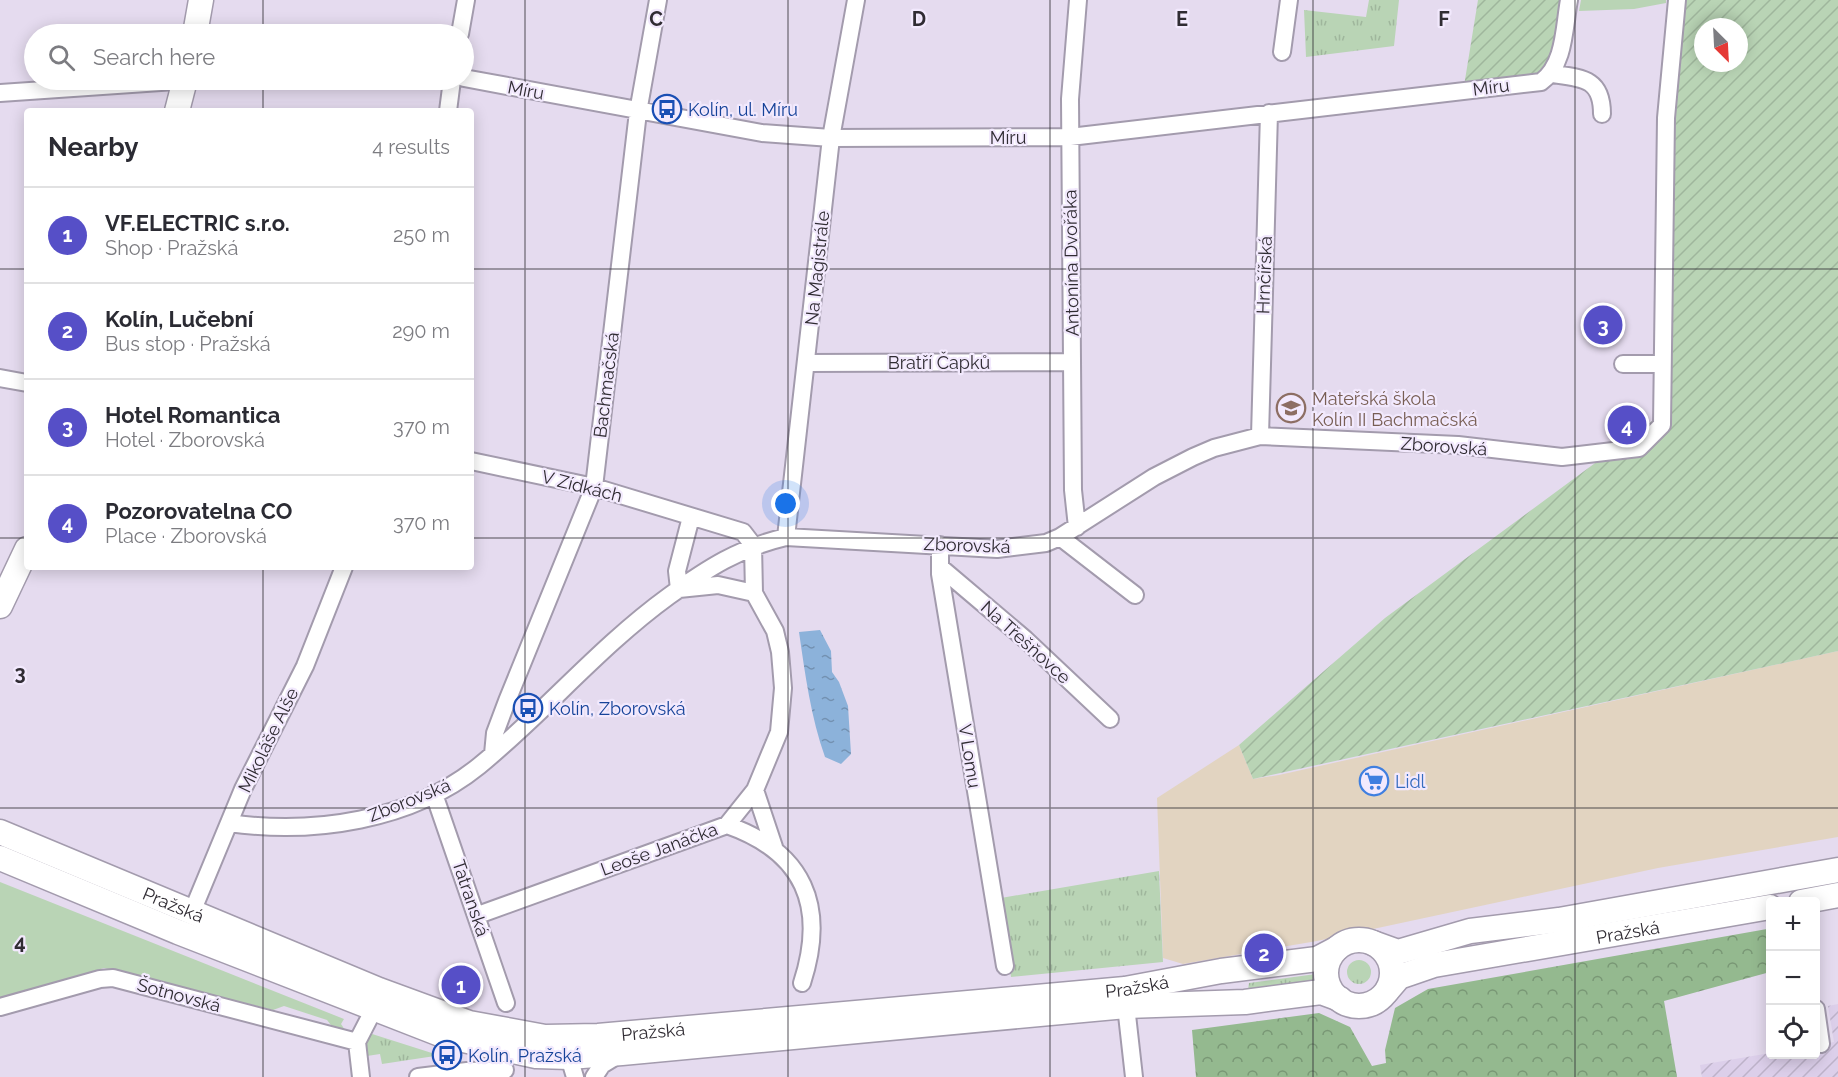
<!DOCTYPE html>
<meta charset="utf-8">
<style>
body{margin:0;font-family:Raleway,sans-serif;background:#f7f7f7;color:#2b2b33}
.controls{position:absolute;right:18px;bottom:18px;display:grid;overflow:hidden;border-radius:6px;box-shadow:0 3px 15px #0003}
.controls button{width:54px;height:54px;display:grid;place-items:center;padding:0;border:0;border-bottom:2px solid #e1e1e2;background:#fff;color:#2b2b33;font:30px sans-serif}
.compass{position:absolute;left:1694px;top:18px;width:54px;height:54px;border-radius:50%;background:#fff;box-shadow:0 3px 15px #0003;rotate:156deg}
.you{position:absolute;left:786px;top:504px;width:21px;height:21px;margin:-15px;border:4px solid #fff;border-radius:50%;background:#1a73e8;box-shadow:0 0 0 9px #1a73e833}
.badge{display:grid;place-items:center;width:39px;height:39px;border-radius:50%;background:#564fc7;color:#fff;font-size:20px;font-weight:700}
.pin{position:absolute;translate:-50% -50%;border:3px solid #fff;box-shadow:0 2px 6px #0006}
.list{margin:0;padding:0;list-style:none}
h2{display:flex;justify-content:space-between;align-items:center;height:78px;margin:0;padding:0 24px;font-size:26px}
h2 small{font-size:20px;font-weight:400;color:#7c7c81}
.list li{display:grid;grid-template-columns:39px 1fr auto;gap:18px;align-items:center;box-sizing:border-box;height:96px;padding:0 24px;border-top:2px solid #e1e1e2}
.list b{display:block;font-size:22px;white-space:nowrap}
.list p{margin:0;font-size:20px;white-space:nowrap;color:#7c7c81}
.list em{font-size:20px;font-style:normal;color:#7c7c81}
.icon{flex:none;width:33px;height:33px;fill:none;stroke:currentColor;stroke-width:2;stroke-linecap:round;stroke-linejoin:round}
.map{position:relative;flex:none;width:1838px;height:1077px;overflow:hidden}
.search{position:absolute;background:#fff;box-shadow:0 3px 15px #0003;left:24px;top:24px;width:450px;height:66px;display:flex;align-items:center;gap:15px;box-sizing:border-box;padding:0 21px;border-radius:33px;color:#7c7c81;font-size:22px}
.panel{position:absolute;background:#fff;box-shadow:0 3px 15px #0003;left:24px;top:108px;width:450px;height:462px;border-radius:6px}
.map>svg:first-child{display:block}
.commercial{fill:#e2d4c1}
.industrial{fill:url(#industrial-furrows)}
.grass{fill:url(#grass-tufts)}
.forest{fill:url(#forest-crowns)}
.park{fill:#b9d4b5}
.garden{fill:url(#garden-furrows);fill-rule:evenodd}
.water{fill:url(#water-ripples)}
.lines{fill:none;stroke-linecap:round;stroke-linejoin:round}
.street-casing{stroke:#a39bad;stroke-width:20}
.secondary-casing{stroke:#a39bad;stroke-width:27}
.street{stroke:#fff;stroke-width:16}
.secondary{stroke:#fff;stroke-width:24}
.grid{fill:none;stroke:#302c33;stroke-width:1.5;stroke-opacity:0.55}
.labels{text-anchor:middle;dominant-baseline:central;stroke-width:4.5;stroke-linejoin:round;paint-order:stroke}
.street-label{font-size:18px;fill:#302c33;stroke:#f2e9fd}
.transit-label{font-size:18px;fill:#164399;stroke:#f2e9fd;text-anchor:start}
.education-label{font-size:18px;fill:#785e54;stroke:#f2e9fd;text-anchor:start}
.shop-label{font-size:18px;fill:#366cbe;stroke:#f2e9fd;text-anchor:start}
.grid-label{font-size:20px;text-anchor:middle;font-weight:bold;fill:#302c33;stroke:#f2e9fd;stroke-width:4.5;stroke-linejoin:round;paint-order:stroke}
</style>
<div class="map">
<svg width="1838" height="1077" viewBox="0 0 1838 1077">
<defs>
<pattern id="industrial-furrows" width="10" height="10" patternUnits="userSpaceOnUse" patternTransform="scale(1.5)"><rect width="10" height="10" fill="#dccfea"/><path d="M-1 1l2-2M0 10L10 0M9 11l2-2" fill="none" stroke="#bdb2c9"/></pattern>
<pattern id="grass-tufts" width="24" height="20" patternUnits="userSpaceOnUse" patternTransform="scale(1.5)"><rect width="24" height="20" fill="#b9d4b5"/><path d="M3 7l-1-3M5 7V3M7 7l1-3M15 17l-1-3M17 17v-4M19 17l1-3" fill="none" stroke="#9fb69c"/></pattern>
<pattern id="forest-crowns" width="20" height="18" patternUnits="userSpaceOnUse" patternTransform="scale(1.5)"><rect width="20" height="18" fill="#94b98f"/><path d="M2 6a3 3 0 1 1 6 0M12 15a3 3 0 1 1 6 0" fill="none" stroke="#799775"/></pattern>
<pattern id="garden-furrows" width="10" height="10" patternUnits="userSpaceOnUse" patternTransform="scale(1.5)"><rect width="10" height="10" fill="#b9d4b5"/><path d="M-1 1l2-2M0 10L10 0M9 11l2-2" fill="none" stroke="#9fb69c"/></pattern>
<pattern id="water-ripples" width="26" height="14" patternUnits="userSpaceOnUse" patternTransform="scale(1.5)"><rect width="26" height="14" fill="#8cb2da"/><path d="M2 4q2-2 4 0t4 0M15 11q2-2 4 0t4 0" fill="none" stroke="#7391b1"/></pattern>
</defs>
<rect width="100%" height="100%" fill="#e5dbef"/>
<path class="commercial" d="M1838,651V837L1658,868L1317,941L1183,964L1163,958L1157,798L1239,745L1253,779L1279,775Z"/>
<path class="industrial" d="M1838,1004V1077H1702L1700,1065L1770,1053L1816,1054V1045L1834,1042L1828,1006Z"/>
<path class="grass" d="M1369,0H1399L1394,46L1306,57L1304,10L1366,17Z
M1159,871L1163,962L1011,977L1001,898Z
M1347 972a12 12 0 1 1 24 0a12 12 0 1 1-24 0Z
M1316,974L1319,984L1248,990L1249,983Z
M369,1033L457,1061L439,1066L435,1056L382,1064L380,1054L367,1056L365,1042Z"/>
<path class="forest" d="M1767,929L1770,930V972L1664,1001L1677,1077H1196L1192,1030L1319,1013L1350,1027L1372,1066L1386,1063L1385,1050L1395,1008L1428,989Z"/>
<path class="park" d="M1581,0H1666V3L1634,9L1579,11Z
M0,882L344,1019L341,1024L347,1033L334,1029L327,1020L284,1006L273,1010L104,968L0,999Z"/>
<path class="garden" d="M1478,0H1563L1550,69L1537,77L1464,86Z
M1684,0H1838V651L1253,779L1239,745L1385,618L1667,410L1671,117ZM1703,27H1739V63H1703Z"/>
<path class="water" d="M820,630L831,651L832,672L839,682L848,706L851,754L841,764L825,757C811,718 805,674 799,632Z"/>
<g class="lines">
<g class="street-casing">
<path id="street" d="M460,34L466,0
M1282,52L1289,0
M1552,74C1582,78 1602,78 1602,114
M464,78L762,133L831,138L1070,137L1541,82C1565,65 1564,27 1569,0
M0,93L190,80
M448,111L452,80
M806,363L1072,362
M1623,364H1662
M0,378L27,383
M1260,436L1269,113
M471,461L594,487L743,532L753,545L754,593L775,631L780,652L783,688L779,732L755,790L727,825L478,915
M691,517L677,571L679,589L718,585L754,593
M1077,527L1073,490L1070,99L1078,0
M786,537L831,138L856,0
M1060,537L1135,595
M940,545V574L1005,966
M940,567L1025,639L1110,719
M493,754L495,733L507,701L594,487L638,112L658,0
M755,790L774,847
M434,794L506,1003
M229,823C313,835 411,821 479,766C545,712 600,646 669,596C708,568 739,548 786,537L997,549L1046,543L1060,537L1154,477L1193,457L1214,448L1260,436L1458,445L1562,457L1639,448L1662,425L1666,118L1677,0
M727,825C804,852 827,906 802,983
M192,912L243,789L305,666L344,567
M1126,1006L1134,1077
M0,1007L100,979L113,978L357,1042
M1816,1009L1821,1044
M562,1051L569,1057L575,1077
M361,1077L357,1042L374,1009
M418,1077L467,1071L505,1070
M594,1077L602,1065L620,1054"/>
</g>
<g class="secondary-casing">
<g id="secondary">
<path d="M195,34L201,0"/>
<path d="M177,111L185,80"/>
<path d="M0,606L27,549"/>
<path id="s1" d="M0,832L379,990L469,1023L545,1037L598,1036L1125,989L1221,971L1317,959L1336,949"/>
<path d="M0,858L178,932L445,1036L536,1056L569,1057L622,1053L1126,1006L1245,1002L1321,992L1340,999"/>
<path d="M1801,902L1838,895"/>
<circle cx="1359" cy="973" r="33"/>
<path d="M1373,943L1398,952L1470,931L1559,920L1838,870"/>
<path id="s2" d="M1387,991L1399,977L1434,965L1770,907"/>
</g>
</g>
<use href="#street" class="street"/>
<use href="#secondary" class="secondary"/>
</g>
<path class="grid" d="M263,0V34M525,0V1077M788,0V1077M1050,0V1077M1313,0V1077M1575,0V1077M263,80V111M0,269H27M471,269H1838M0,538H27M471,538H1838M263,567V1077M0,808H1838"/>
<defs>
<g id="bus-ring" transform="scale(1.5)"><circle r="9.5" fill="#f2e9fd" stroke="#1a4fb4" stroke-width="1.5"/><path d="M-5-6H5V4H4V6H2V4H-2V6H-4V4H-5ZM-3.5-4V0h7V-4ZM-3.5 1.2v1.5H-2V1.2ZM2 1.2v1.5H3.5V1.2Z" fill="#1a4fb4"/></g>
<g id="school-ring" transform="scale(1.5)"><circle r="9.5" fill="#f2e9fd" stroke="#8d6e63" stroke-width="1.5"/><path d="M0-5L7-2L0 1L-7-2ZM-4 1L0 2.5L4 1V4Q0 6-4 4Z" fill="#8d6e63"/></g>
<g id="supermarket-ring" transform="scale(1.5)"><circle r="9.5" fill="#f2e9fd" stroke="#3f7fe0" stroke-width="1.5"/><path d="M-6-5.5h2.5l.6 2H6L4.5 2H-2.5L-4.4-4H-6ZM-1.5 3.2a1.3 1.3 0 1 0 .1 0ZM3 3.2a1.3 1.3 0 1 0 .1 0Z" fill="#3f7fe0"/></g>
</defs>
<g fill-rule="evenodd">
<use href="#bus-ring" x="667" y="109"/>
<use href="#school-ring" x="1291" y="408"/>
<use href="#bus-ring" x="528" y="708"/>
<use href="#supermarket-ring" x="1374" y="781"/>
<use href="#bus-ring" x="447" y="1055"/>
</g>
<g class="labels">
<g class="street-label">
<text transform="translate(1491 87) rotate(-7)">Míru</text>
<text transform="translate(526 90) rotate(11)">Míru</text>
<text x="1008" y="137">Míru</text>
<text transform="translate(1071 263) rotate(-91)">Antonína Dvořáka</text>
<text transform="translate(817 268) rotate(-84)">Na Magistrále</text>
<text transform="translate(1264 275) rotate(-88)">Hrnčířská</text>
<text x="939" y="362">Bratří Čapků</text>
<text transform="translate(606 385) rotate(-83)">Bachmačská</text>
<text transform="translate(1444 446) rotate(4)">Zborovská</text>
<text transform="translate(582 486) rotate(14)">V Zídkách</text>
<text transform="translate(967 545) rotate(2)">Zborovská</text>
<text transform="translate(1026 642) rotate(42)">Na Třešňovce</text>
<text transform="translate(268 740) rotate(-64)">Mikoláše Alše</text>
<text transform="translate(970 756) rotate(81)">V Lomu</text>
<text transform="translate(409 800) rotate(-22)">Zborovská</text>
<text transform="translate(659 849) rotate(-20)">Leoše Janáčka</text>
<text transform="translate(471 898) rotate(71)">Tatranská</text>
<text stroke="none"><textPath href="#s1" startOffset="188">Pražská</textPath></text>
<text stroke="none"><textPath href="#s2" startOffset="252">Pražská</textPath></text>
<text stroke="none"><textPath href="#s1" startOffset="1178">Pražská</textPath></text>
<text transform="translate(179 995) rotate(15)">Šotnovská</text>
<text stroke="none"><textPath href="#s1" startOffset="692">Pražská</textPath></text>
</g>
<g class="transit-label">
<text x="688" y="109">Kolín, ul. Míru</text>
<text x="549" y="708">Kolín, Zborovská</text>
<text x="468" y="1055">Kolín, Pražská</text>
</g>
<g class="education-label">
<text x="1312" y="398">Mateřská škola<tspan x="1312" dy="21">Kolín II Bachmačská</tspan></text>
</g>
<g class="shop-label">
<text x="1395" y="781">Lidl</text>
</g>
</g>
<g class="grid-label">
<text x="656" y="26">C</text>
<text x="919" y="26">D</text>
<text x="1182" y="26">E</text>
<text x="1444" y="26">F</text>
<text x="20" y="680">3</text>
<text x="20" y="949">4</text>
</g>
</svg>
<div class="controls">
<button>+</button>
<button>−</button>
<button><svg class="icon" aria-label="locate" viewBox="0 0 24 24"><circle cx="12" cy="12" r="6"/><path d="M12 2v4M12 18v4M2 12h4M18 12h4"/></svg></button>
</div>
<svg class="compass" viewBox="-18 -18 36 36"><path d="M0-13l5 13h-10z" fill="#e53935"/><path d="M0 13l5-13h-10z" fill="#7c7c81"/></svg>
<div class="you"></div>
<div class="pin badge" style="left:461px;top:985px">1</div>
<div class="pin badge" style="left:1264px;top:953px">2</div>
<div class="pin badge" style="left:1603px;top:325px">3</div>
<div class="pin badge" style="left:1627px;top:425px">4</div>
<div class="search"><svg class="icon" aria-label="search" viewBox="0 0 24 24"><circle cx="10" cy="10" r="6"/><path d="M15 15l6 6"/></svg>Search here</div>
<section class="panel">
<h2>Nearby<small>4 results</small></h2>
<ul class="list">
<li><span class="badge">1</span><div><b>VF.ELECTRIC s.r.o.</b><p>Shop · Pražská</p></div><em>250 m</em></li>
<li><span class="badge">2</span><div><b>Kolín, Lučební</b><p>Bus stop · Pražská</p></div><em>290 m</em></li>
<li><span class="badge">3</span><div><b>Hotel Romantica</b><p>Hotel · Zborovská</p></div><em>370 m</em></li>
<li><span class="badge">4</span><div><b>Pozorovatelna CO</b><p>Place · Zborovská</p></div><em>370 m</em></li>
</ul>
</section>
</div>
